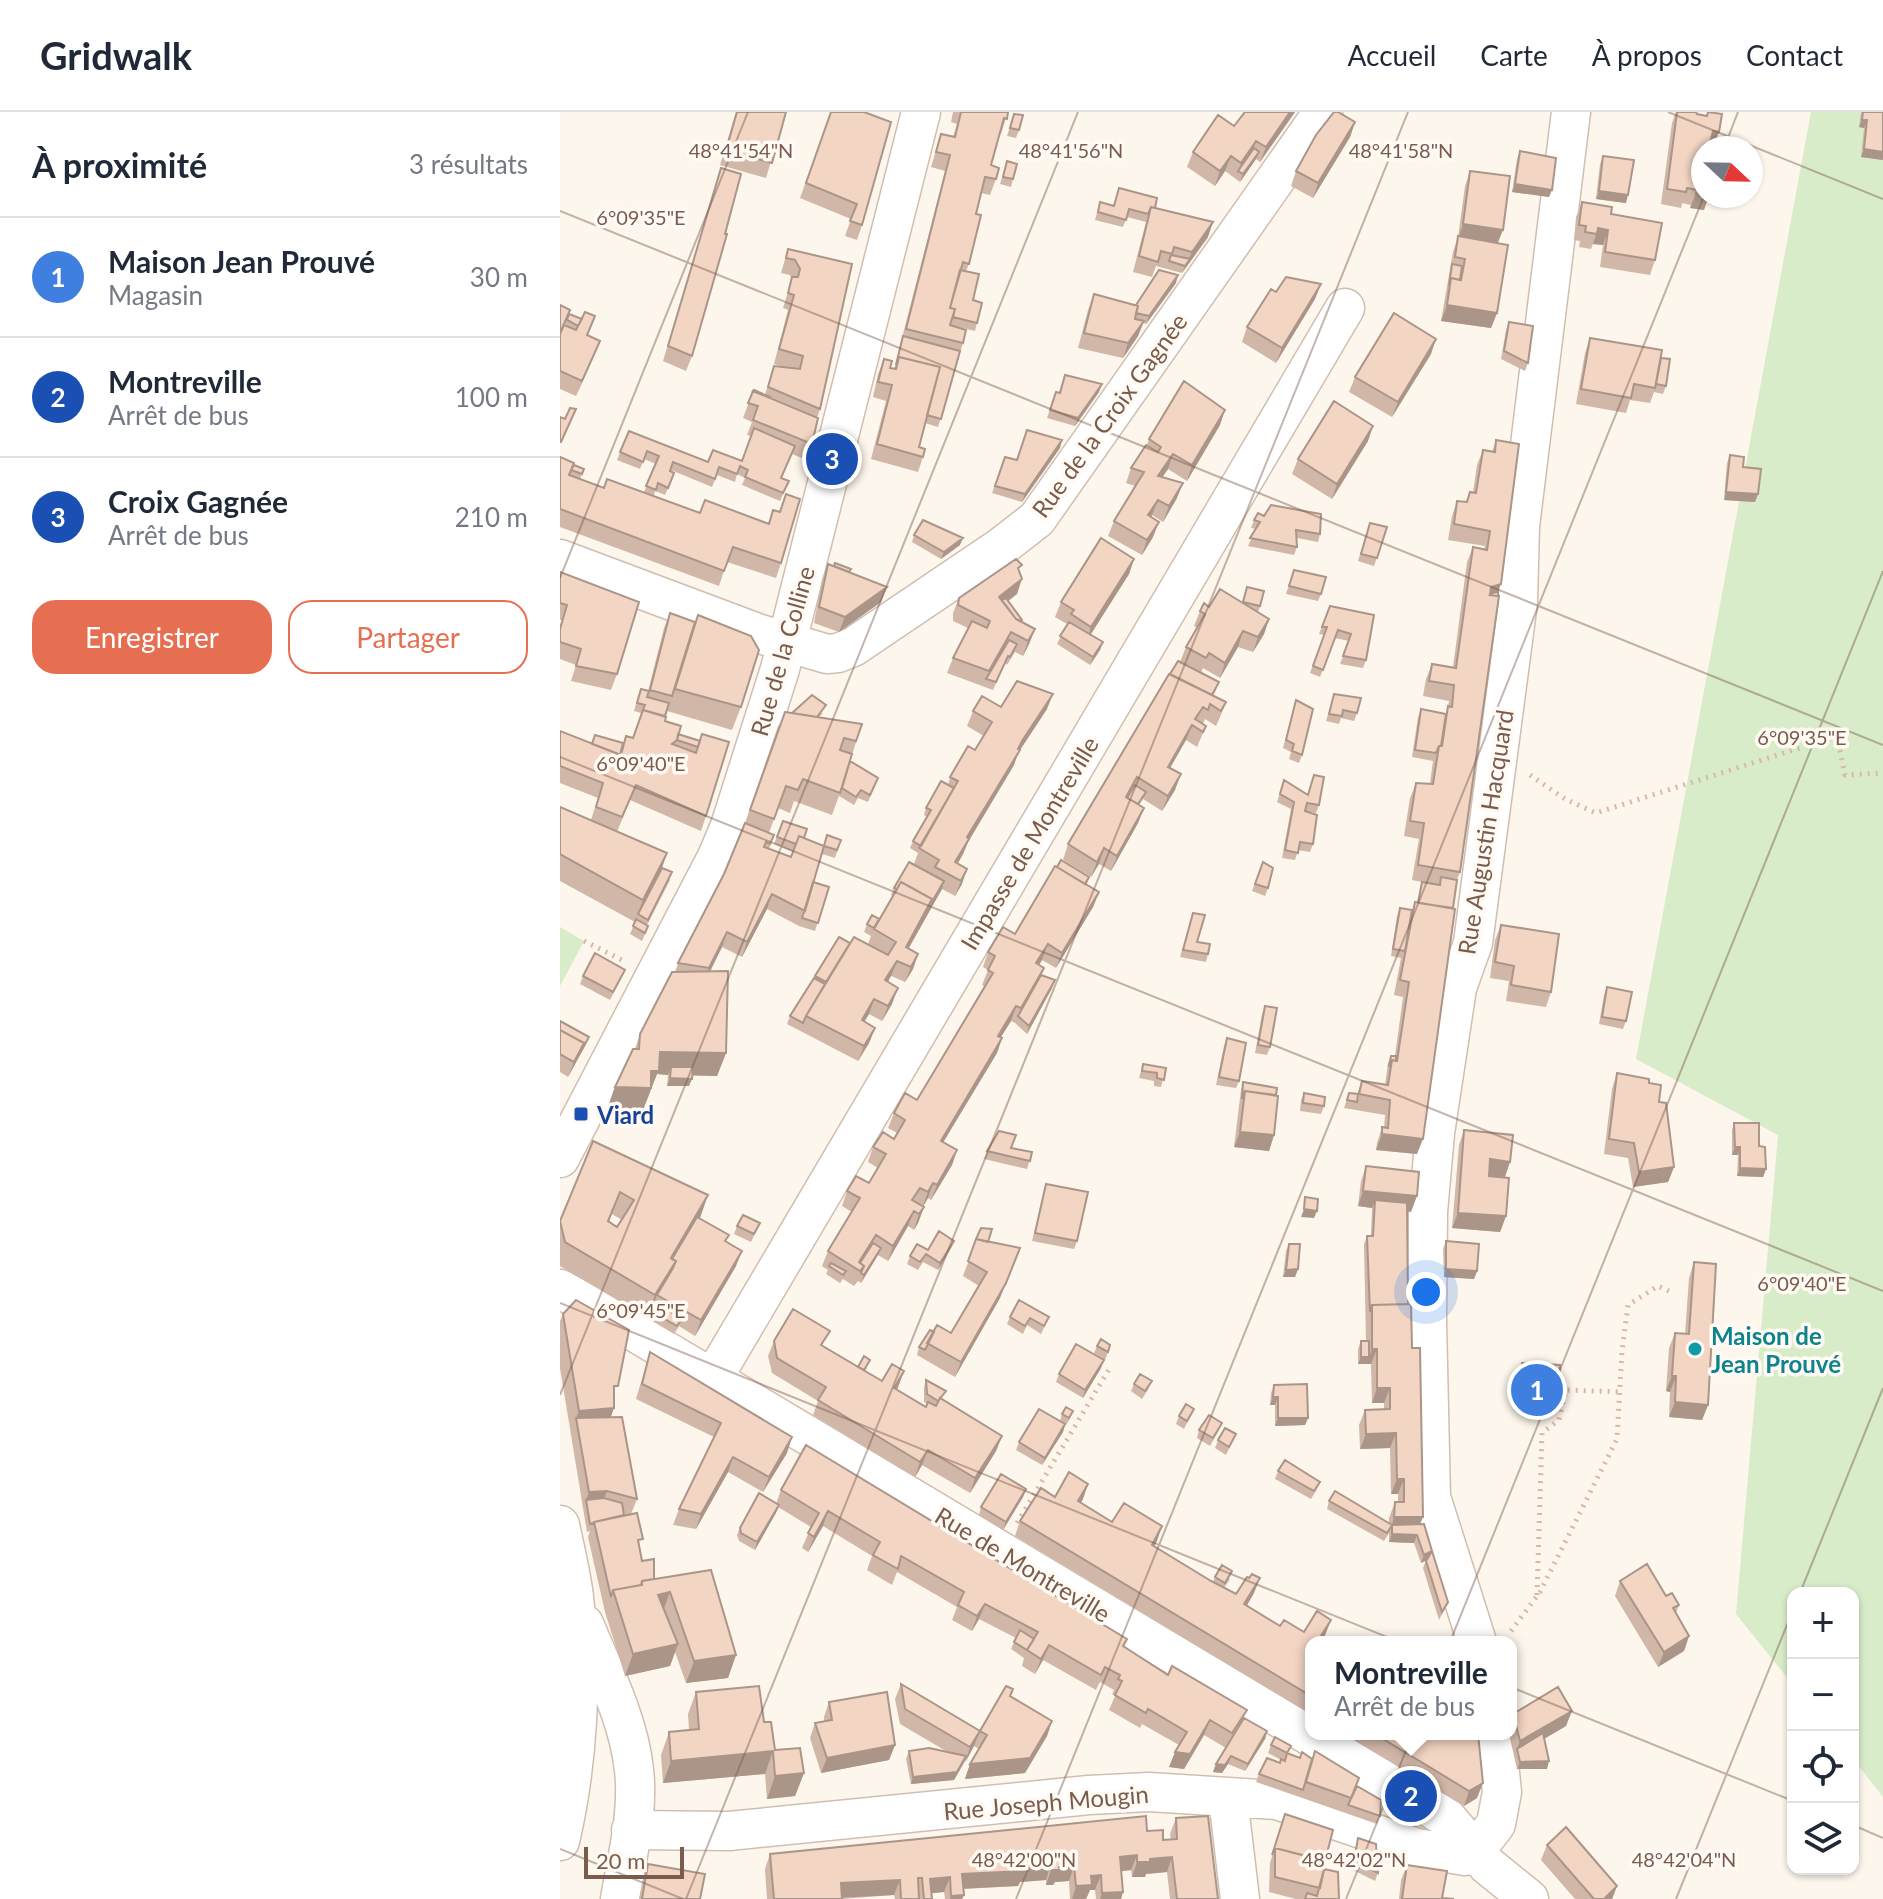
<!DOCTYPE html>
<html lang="fr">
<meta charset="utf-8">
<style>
body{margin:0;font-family:Lato,sans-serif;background:#f6f6f7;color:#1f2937}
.controls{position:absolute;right:24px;bottom:24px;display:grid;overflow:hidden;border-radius:16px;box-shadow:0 2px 6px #0004}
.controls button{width:72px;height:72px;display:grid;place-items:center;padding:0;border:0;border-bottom:2px solid #e0e1e3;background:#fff;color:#1f2937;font:40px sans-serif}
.compass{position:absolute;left:1131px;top:24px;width:72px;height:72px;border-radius:50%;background:#fff;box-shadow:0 2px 6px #0004;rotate:112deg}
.scale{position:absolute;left:24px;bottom:20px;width:100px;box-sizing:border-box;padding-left:8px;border:4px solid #7a5c4d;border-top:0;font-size:22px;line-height:28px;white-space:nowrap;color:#7a5c4d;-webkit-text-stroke:6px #fffaf3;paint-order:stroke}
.you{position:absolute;left:866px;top:1180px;width:28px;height:28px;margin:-20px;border:6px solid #fff;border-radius:50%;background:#1a73e8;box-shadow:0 0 0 12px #1a73e833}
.badge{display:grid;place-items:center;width:52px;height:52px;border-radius:50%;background:#e76f51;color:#fff;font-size:26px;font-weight:700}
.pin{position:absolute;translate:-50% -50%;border:4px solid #fff;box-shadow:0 2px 8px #0006}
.popup{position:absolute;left:745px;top:1524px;width:212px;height:104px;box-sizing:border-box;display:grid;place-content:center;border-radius:16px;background:#fff;filter:drop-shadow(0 2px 6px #0005);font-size:26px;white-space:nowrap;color:#747a83}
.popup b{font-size:30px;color:#1f2937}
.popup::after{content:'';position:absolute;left:50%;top:100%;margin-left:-16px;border:16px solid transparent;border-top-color:#fff}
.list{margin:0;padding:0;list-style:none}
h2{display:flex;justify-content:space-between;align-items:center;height:104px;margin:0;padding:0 32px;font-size:34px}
h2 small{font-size:26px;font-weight:400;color:#747a83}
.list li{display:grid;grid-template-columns:52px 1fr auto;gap:24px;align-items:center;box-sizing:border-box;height:120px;padding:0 32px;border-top:2px solid #e0e1e3}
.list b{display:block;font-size:30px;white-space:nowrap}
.list p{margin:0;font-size:26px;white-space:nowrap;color:#747a83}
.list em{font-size:26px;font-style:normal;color:#747a83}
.actions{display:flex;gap:16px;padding:24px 32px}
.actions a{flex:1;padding:18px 0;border:2px solid #e76f51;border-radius:24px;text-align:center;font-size:28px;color:#e76f51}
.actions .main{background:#e76f51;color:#fff}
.icon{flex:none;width:44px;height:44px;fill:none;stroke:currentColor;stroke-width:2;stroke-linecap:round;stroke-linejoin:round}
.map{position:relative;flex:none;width:1323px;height:1787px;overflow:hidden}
header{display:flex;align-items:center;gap:48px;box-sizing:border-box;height:112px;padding:0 40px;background:#fff;border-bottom:2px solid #e0e1e3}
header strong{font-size:38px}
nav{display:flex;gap:44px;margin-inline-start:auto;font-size:28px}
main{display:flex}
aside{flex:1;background:#fff}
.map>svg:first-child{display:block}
.green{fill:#d8ecc9}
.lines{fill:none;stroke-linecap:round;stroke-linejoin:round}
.minor-casing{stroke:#d1beb0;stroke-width:41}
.path{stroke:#d9b8a5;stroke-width:5;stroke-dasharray:2 6;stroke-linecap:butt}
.minor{stroke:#fff;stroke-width:38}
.wall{fill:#d1b7a8;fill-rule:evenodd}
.shaded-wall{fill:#aa9588}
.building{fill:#f3d5c3;stroke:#aa9588;stroke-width:2;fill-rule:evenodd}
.ticks{fill:none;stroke:#7a5c4d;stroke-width:2;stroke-opacity:0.45}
.transit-dot{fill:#1a4fb4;stroke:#fffaf3;stroke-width:3}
.culture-dot{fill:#0f9aa8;stroke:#fffaf3;stroke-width:3}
.labels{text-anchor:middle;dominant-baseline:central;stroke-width:7;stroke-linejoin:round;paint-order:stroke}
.street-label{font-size:24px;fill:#7a5c4d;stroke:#fffaf3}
.transit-label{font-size:24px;font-weight:bold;fill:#164399;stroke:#fffaf3;text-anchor:start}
.culture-label{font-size:24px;font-weight:bold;fill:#0d838f;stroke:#fffaf3;text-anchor:start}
.ticks-label{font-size:20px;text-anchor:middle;fill:#7a5c4d;stroke:#fffaf3;stroke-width:7;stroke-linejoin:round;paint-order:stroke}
</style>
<header>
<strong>Gridwalk</strong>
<nav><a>Accueil</a><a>Carte</a><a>À propos</a><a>Contact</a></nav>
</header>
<main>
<aside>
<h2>À proximité<small>3 résultats</small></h2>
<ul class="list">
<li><span class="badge" style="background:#3f7fe0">1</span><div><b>Maison Jean Prouvé</b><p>Magasin</p></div><em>30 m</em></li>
<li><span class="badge" style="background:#1a4fb4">2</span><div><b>Montreville</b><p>Arrêt de bus</p></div><em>100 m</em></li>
<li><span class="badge" style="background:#1a4fb4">3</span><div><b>Croix Gagnée</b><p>Arrêt de bus</p></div><em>210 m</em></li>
</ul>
<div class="actions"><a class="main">Enregistrer</a><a>Partager</a></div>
</aside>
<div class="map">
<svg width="1323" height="1787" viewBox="0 0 1323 1787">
<rect width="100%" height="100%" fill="#fdf6ec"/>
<path class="green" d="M1251,0H1323V1685L1293,1647V1481H1233V1573L1176,1502L1218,1023L1076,947Z
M0,815L24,829L0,874Z"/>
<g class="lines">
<g class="minor-casing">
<path id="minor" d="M0,447L200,522L267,542L278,541L293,535L441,435L477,407L763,0
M0,1046L157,745L170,714L220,557L361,0
M0,1177L33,1195L887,1706L927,1753L969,1787
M153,1266L785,196
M0,1413C5,1437 11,1461 14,1485C23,1563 18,1652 0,1729
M24,1512C43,1558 69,1608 74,1658C79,1700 67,1745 60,1787
M917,1530L871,1385L867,1209L868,1100L875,1021L897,876L913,831L958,490L960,414L1011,0
M668,1686L680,1787
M71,1718L169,1719L529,1683L589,1680L717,1688L857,1736L905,1744L915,1739
M915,1739L936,1712L942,1680L936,1622"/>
</g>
<path class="path" d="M970,663L1005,687L1036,701L1277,624L1285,663L1323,661
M24,829L66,850
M457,1411L551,1254
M977,1483L982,1321L999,1308L1006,1278L1060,1280
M951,1519L980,1480L1057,1327L1062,1239L1068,1193L1098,1174L1113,1181"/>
<use href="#minor" class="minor"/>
</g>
<path class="wall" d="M176,0H226L206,66L160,53Z
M271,0L302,113L297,128L285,124L291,107L240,86Z
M393,0H448L441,22H440L431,53L436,67L430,83L421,81L416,102L409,152L406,159L417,211L415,219L391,213L403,231L378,315L365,311L359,335L363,345L358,360L311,347L326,289L313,285L318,262L324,247L330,256L334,257L385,59L371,55L381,22L393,25L397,12L391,10Z
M735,0L700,50L696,47L680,70L665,59L655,74L627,55L633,40L674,14Z
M1116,0H1136L1153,35L1143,36L1144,98L1130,96L1131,93L1122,91L1121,96L1101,92L1112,11Z
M1301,0H1323V48L1301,45L1304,16L1299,15Z
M454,2L459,18L456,26L447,24Z
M788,6L795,10L790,25L753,86L731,74L736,59Z
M960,39L989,85L952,80L957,47Z
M1043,44L1066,91L1036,87L1040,52Z
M447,49L453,67L451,75L440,72Z
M161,56L132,244L126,259L103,249Z
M910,59L938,131L937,201L931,216L881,209L893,140L898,125L905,74Z
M559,76L648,125L622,161L596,154L592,165L573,160L586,110L567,105L563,115L535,108L540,90L554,93Z
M1022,90L1051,102L1095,148L1090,163L1040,155L1043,133L1033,132L1031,137L1019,135L1020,129L1014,128L1016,105Z
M228,137L292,152L260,297L257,306L252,332L247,348L232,342L221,366L229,369L220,389L182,373L185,366L177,362L175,370L157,363L152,375L111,358L110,359L114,361L105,383L95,379L94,384L140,401L208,412L219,400L226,382L221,451L216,466L167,450L159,474L0,415V345L12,357H24L20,367L44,376L84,380L96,352L84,347L80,357L57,348L69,319L148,350L182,349L191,324L187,323L192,310L183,306L193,279L205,283L214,254L223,255L214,252L228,198L223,196L232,167L230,163L221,161Z
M616,171L586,212L583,211L578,224L563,246L518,236L528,198L534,182L576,193Z
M755,187L716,251L682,230L687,215Z
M0,193L10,198L5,213L9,202L28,223L40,229L16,284L0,277Z
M949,210L968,251L965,259L941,247L946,218Z
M1030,226L1101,246L1106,274L1103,282L1094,280L1090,291L1070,288L1066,301L1016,292L1025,241Z
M871,242L832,305L789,280L795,265Z
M505,263L539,280L515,314L487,306L496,280L499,281Z
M660,313L627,369L608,357L602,365L617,386L603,410L592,403L591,405L593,425L582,443L548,424L554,409L575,374L566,371L571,356L587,333L589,327Z
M502,328L500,336L462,390L432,381L445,345L457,348Z
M936,328L938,479L900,760L897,768L857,1042L816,1038L817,1031L822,1015L824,1016L825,1003L784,996L789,981L797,982L802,969L825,973L828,951L831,944H835L843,885L834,883L841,846L831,844L837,804L840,796L852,798L855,790L857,791L862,770L852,768L859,727L844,724L850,686L856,671H870L873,649L852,645L858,605L861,597L886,602L888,595L889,589L863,584L866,567L872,552L893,555L907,450L913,435L924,437L925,434L888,428L892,404L897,389H906L910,380H913L917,353L923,338L932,340Z
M808,329L772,387L732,362L738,347Z
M1170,343L1183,355L1198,382L1195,390L1164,388L1167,351Z
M704,404L760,422L758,430L737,426V435L734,443L688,434L696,417L691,416L694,408Z
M810,411L827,415L814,454L798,449Z
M354,423L400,433L381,447L352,430Z
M574,447L569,462L530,523L543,530L540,538L530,553L497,532L507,512L495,505L501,490Z
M268,452L289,460L321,490L279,520L254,511L262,467Z
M734,458L761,482L758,489L726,482Z
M0,460L57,562L51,578L11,569L16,553L0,547V514L2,508H0Z
M459,460L457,482L448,489L462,508V510L475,517L469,532L463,544L455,540L447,553L445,551L433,578L387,561L393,546L408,516L393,509V501L399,486Z
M687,475L700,494L698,500L709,507L704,522L693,540L678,535L660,566L643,556L641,561L656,578L653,584L666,590L660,605L656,614L645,607L643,612L646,614L637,635L626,628L610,656L615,678L602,699L583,687L579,693L584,696L578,711L551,759L539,752L531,765L503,748L508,732L610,562L629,555L620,550L626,535L637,516L634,514L640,499L649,495L682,490Z
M770,494L814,503L806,548L803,556L780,552L789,529L775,526L760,565L750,561L764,523L759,522Z
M110,501L181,595L172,618L107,599L105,609L118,622L140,629L146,704L141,719L70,688L57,720L107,741L102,756L110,768L87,813L85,822L82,829L70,822L75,810L0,769V695L31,708L38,686L0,671V619L32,632L63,631L73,626L81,601L74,599L78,584L81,577L88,579L104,516Z
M774,582L797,601L794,609L781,606L779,612L766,609Z
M736,588L742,643L739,651L729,647L731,640L723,636Z
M441,595L487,597L458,641L454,653L408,730L403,742L398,751L402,772L395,784L382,777L348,836L358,842L353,857L345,870L331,864L328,870L332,892L322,909L309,902L304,910L315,916L309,931L298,949L227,912L230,904L255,864L290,831L308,832L311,824L304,820L307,812L319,807L333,784L331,783L334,776L366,759L354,752L358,741L350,736L353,729L367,705L364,703L366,696L388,673L390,665L415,638L424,624L407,614L413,599Z
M232,601H263L259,605L302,612L290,649L318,666L308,690L298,686L294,693L279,684L272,703L234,689L230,701L218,696L209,721L214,723L209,737L231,745L233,740L214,732L223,709L244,726L263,733L281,728L275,746L262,742L253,770L269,775L255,819L239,814L207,797L182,845L162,835L150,860L166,941L157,964L132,963L129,974H107L108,963L97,962L83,998L47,997L55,975L75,937L80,922L115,860L118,851L164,762L185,711L218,614Z
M724,668L759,693L756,701L745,699L753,732L750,740L738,738L735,748L722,746L731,697L717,690Z
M703,750L708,776L705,784L692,779Z
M529,765L527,772L539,780L533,795L496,856L482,848L479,853L484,856L481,863L492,876L467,922L455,911L451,909L441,925L442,926L437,941L383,1030L397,1038L392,1053L371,1088L368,1086L363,1095H364L358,1111L354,1118L348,1114L328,1149L318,1143L301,1171L298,1169L294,1174L283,1167L280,1171L266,1162L268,1158L262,1154L268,1139L292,1100L282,1094L287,1079L309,1071L318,1056L308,1050L313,1035L334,1027L337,1021L328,1016L334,1001L357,988L424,874L422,873L428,858L423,855L428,840L455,822Z
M633,801L637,830L648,842L646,850L620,845Z
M941,813L991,880L986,895L946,889L949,869L930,866L935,828Z
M23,864L62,865L50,888L20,872Z
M1047,875L1066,909L1063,917L1039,912L1044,883Z
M705,894L710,935L707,943L695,941L702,902Z
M0,909L26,932L8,965L0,960Z
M667,926L679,969L676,976L656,973L664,934Z
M583,952L606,956L601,975L594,974V969L579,966Z
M1057,961L1089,971L1099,990L1114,1055L1108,1070L1073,1075L1068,1046L1044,1042L1052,977Z
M683,970L714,1023L709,1039L674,1035L681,978Z
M744,981L764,994L761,1002L740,999L741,988Z
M1174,1011L1199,1034L1206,1057L1203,1065L1177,1064L1178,1043H1172V1018Z
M904,1018L945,1065L929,1063L946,1104L940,1120L892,1116L899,1033Z
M33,1029L140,1106L166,1130L176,1154L135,1224L119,1214L114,1222L0,1154V1109ZM52,1102L62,1108L57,1115L49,1110Z
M451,1036L472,1040L467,1057L424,1047L427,1039Z
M806,1054L851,1100L847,1099L848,1192L852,1236L860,1412L888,1490L879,1508L863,1456L866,1448L861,1451L854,1431L829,1430V1421L824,1429L767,1397L769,1389L829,1411V1406L835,1390H838V1382H831L830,1336L800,1337L799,1313L805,1298L824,1297V1291H812L811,1252H798V1237L801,1229H806L804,1132L807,1124H811L812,1096L798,1094L801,1069Z
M486,1072L517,1129L514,1137L472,1129Z
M200,1111L191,1130L174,1122L177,1114Z
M421,1116L428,1130L440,1186L395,1265L357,1243L359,1235L374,1220L391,1221L419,1174L403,1164Z
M394,1129L391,1136L378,1158L363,1150L358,1158L347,1152L350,1144Z
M886,1129L917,1159L914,1167L884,1165L883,1137Z
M729,1132L738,1157L735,1165H723L726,1139Z
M1134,1150L1148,1293L1142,1308L1109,1305L1110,1280L1106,1279L1109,1236L1115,1221L1125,1222L1129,1166Z
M3,1202L54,1283L50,1305L77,1387L71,1402L82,1449L94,1467L151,1458L176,1543L168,1566L126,1571L115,1540L110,1554L65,1564L45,1500L28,1425L30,1419L27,1420L0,1256V1209Z
M450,1205H489L481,1222L467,1213L463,1222L447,1212Z
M214,1229L264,1234L298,1255L307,1256L305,1259L322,1269L344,1259L337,1278L366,1295L367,1292L364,1290V1275L366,1268L382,1288L442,1324L436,1339L410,1381L362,1353L355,1365L253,1303L258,1289L212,1261L208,1244Z
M537,1234L548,1240L545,1248L534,1241Z
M90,1240L227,1341L203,1380L168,1360L136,1417L113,1413L119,1397L154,1325L76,1287Z
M544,1248L541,1256L523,1286L496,1270L499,1262Z
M962,1251L996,1298L957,1295L959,1259Z
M574,1272L589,1276L582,1287L571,1279Z
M714,1273L748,1306L745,1313L715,1314V1293H710L711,1281Z
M634,1297L624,1317L616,1312L619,1304Z
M502,1302L510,1307L506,1313H505L503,1320L482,1353L456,1338L459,1330L500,1309Z
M639,1318H659L650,1334L637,1326Z
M676,1322L666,1343L655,1336L658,1328Z
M718,1359L757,1377L751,1387L715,1367Z
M528,1372L521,1391L552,1410L597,1429L594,1434L653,1470L655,1465L670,1467L664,1476L676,1482L694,1481L687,1493L720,1514L744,1520L771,1508L765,1523L751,1530V1602L455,1424L460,1409L495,1385Z
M466,1377L463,1385L443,1418L419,1403L421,1395Z
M221,1378L567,1527L564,1535L608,1563L707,1619L705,1627L685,1659L668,1652L662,1661L653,1660L656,1652L666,1636L644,1623L624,1657L609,1655L619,1633L582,1612L580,1616L549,1598L555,1584L552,1582L554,1578L540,1570L536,1578L483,1548L475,1562L462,1554L464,1546L451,1537L456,1526L419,1507L412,1519L392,1508L397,1495L337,1460L332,1473L307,1458L312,1444L263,1414L248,1440L242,1436L251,1415L218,1395L195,1438L179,1429L177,1423L180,1416L216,1392Z
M1060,1469L1106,1484L1119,1493L1116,1501L1129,1524L1124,1539L1098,1555L1055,1484Z
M341,1572L420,1619L450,1584L492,1609L487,1624L465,1661L405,1667L410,1652L419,1637L414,1634L394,1668L351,1672L346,1647L349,1639H386L340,1612L335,1587Z
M136,1580L204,1610L215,1638L244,1661L235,1684L207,1687L205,1662L103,1671L101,1643L109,1620L129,1618L128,1602Z
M269,1590L335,1633L329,1648L261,1661L250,1626L255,1611L264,1610V1605Z
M953,1602L1006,1614L984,1627L987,1657H957L949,1622H951V1607Z
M784,1622H918L917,1686L904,1694Z
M711,1633L796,1674L820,1704L817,1712L696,1670L699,1662L720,1651L721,1648L708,1641Z
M616,1706L658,1787H610L607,1760L586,1762L585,1765H572L571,1758L561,1759L563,1780L561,1787H536L535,1778H530L526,1787H510L509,1769L495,1770L493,1773H486V1768L460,1770L458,1774L403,1777L404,1783L402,1787H385L384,1780L371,1781L372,1787H335L334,1783L282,1787H207L205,1757L210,1742L587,1719L603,1728H611L610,1722Z
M722,1710L765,1749L764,1757L779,1787H736L709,1780L710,1751Z
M798,1726L818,1761L815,1769L791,1757Z
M987,1733L1057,1774L1052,1787H1015L981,1748Z
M88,1752L140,1787H79L83,1767Z
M847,1753L882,1786L894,1787H839L841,1768Z"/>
<path class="shaded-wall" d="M730,0H735L700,50L706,35Z
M1302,8H1307L1304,16L1299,15Z
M795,10L790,25L753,86L758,71Z
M1153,19L1159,20L1153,35H1148Z
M696,29L691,44L678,59L676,66L681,51Z
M1304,37L1323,40V48L1301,45Z
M699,40L696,47L680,70L683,62Z
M671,44L665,59L655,74L660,59Z
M955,72L992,78L989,85L952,80Z
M1039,79L1068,83L1066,91L1036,87Z
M1136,81L1143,82V84H1149L1144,98L1130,96Z
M653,110L648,125L622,161L632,140Z
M903,112L943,118L937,133L898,127Z
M1038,116L1048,118L1043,133L1033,132Z
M618,163L616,171L586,212L589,204Z
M761,172L755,187L716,251L722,236Z
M887,193L937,201L931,216L881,209Z
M584,209L578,224L563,246L568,231Z
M876,227L871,242L832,305L838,290Z
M40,229L34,244L16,284L22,269Z
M542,272L539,280L515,314L518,306Z
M665,298L660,313L627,369L632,353Z
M813,314L808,329L772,387L777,372Z
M502,328L500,336L462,390L465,382Z
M613,342L608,357L593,379L598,364Z
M623,371L617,386L603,410L609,394Z
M1166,380L1198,382L1195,390L1164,388Z
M598,388L592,403L582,418L588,403Z
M599,410L593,425L582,443L587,428Z
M403,426L400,433L381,447L384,440Z
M574,447L569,462L526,530L531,515Z
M462,467L457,482L439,496V485Z
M941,472L935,487L928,489L931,475Z
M327,475L321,490L279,520L285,505Z
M709,507L704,522L693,540L698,525Z
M475,517L469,532L463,544L468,529Z
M683,519L678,535L660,566L665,551Z
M543,530L540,538L530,553L533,545Z
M493,582L487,597L458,641L454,653L408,730L403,742L390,765L407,725L462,629Z
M632,613L626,628L602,670L608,655Z
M621,662L615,678L602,699L608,684Z
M584,696L578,711L551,759L557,744Z
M544,736L539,752L531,765L537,750Z
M107,741L99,764L78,802L83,788Z
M407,757L402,772L395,784L401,769Z
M384,769L382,777L341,850L346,835L372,787Z
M539,780L533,795L496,856L502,841Z
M212,782L207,797L182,845L187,830Z
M167,820L162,835L144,871L149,856Z
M488,832L482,848L471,866L476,851Z
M358,842L353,857L345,870L351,855Z
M337,849L331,864L319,884L325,868Z
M495,868L492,876L467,922L469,914Z
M338,876L332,892L322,909L328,894Z
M314,887L309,902L296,923L302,908Z
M456,894L451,909L432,939L438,924Z
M315,916L309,931L298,949L304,934Z
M29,925L26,932L8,965L14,950Z
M442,926L437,941L375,1044L381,1029Z
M100,940L166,941L157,964L110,963L111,955L108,963L97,962L83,998L47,997L55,975L91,959Z
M110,966L132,967L129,974H107Z
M680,1020L714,1023L709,1039L674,1035Z
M822,1022L863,1027L857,1042L816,1038Z
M1175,1035H1180L1178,1043H1172Z
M397,1038L392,1053L371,1088L377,1073Z
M930,1047L950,1050L945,1065L925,1063Z
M1114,1055L1108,1070L1073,1075L1079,1060Z
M1180,1056L1206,1057L1203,1065L1177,1064Z
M373,1071L368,1086L362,1096L368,1080Z
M803,1079L857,1084L851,1100L815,1096V1088L812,1096L798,1094Z
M148,1083L140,1106L108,1153L111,1146Z
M364,1095L358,1111L354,1118L359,1102Z
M744,1097L757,1099L754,1106L741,1105Z
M354,1099L348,1114L328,1149L333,1134Z
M898,1101L946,1104L940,1120L892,1116Z
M394,1129L391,1136L378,1158L380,1151Z
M321,1136L318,1143L301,1171L304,1163Z
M460,1136L440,1186L395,1265L401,1250Z
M182,1139L176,1154L135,1224L141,1208Z
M116,1149L108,1171L97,1183L91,1198H89L95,1183Z
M738,1157L735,1165H723L726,1158Z
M886,1157L917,1159L914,1167L884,1165Z
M812,1237H817L811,1252H798L801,1245H809Z
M544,1248L541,1256L523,1286L525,1278Z
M344,1259L338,1275L329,1291L334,1276Z
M1112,1264H1116L1110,1280L1106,1279Z
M817,1276H830L824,1291H812Z
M713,1285H718L715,1293H710Z
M960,1288L998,1290L996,1298L957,1295Z
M1115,1290L1148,1293L1142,1308L1109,1305Z
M54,1296L46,1319L16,1306L19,1299Z
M718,1306H748L745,1313L715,1314Z
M505,1312L503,1320L482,1353L485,1346Z
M836,1321L830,1336L800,1337L806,1322Z
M442,1324L436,1339L410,1381L415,1366Z
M232,1325L227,1341L203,1380L209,1365Z
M368,1338L362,1353L355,1365L360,1350Z
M173,1345L168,1360L136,1417L141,1402Z
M837,1367H844L838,1382H831Z
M528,1372L523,1387L512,1404L518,1389Z
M466,1377L463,1385L443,1418L446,1410Z
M47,1379L41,1394L26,1388L23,1396L29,1380Z
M219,1393L216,1401L195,1438L197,1430Z
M268,1399L263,1414L248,1440L254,1425Z
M834,1405H863L857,1420L832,1413Z
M602,1414L597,1429L586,1448L592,1433Z
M832,1422L857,1423L854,1431L829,1430Z
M872,1439L869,1447L861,1451L864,1443Z
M700,1466L694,1481L679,1507L684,1492Z
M110,1480L102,1502L98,1483Z
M425,1492L419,1507L412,1519L417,1504Z
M771,1508L765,1523L761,1530H757Z
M1129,1524L1124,1539L1098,1555L1104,1540Z
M118,1532L110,1554L65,1564L73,1542Z
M489,1533L483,1548L475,1562L481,1547Z
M176,1543L168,1566L126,1571L134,1549Z
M1012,1599L1006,1614L958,1642L957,1637L954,1644L960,1629Z
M650,1608L644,1623L624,1657L609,1655L615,1640Z
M492,1609L487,1624L465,1661L405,1667L410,1652Z
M420,1619L414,1634L405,1651L410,1635Z
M707,1619L705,1627L685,1659L688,1652Z
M335,1633L329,1648L261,1661L267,1646Z
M213,1639L205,1662L103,1671L111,1649Z
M406,1644L403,1652L394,1668L351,1672L353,1665Z
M671,1644L668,1652L662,1661L653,1660L656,1652Z
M989,1649L987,1657H957L960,1650Z
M244,1661L235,1684L207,1687L215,1664Z
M923,1671L917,1686L904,1694L909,1679Z
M577,1743L571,1758L554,1760L560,1745Z
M612,1745L607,1760L586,1762L585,1765H572L577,1750L590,1747Z
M491,1752L486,1768L460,1770L458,1774L396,1777L402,1762Z
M514,1754L509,1769L495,1770L493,1773H486L491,1758L499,1755Z
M541,1763L535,1778H530L526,1787H512L516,1774L531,1764Z
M390,1765L384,1780L364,1782L370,1767Z
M340,1768L334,1783L275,1786L281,1771Z
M1057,1774L1052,1787H1044Z
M563,1780L561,1787H540L542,1781Z
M404,1783L402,1787H390L391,1784Z"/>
<path class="building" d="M177,0H226L212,51L166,38Z
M271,0H304L331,10L302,113L290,109L297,92L246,71Z
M401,0H448L447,7L444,6L431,53L439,56L436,67L425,65L416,102L421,103L409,152L403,150L390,196L395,197L390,213L406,218L403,231L346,217L390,43L376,40L381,22L395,25Z
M685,0H730L706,35L696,29L681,51L671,44L660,59L633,40L658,3L674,14Z
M774,0H778L795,10L758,71L736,59L756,23Z
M1117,0H1136L1137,2L1147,4L1148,0L1162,2L1159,20L1153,19L1149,36H1143V82L1136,81L1137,78L1127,76L1126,80L1107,77Z
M1303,0H1323V40L1304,37L1307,8H1302Z
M454,2L463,3L459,18L450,16Z
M694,36L699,40L683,62L678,59Z
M960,39L996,46L992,78L955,72Z
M1043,44L1074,48L1068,83L1039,79Z
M447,49L457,52L453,67L443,65Z
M161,56L181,62L165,122H167L132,244L108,234Z
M910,59L950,64L943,118L903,112Z
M559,76L597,86L595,96L591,95L588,102L569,97L566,108L538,100L540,90L554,94Z
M1022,90L1052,95L1051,102L1102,111L1095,148L1045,140L1048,118L1038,116L1037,122L1025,120L1026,114L1019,113Z
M591,95L653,110L632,140L614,135L612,142L601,139L598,150L579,144Z
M898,124L948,133L937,201L887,193L891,166L901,168L905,147L895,145Z
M228,137L292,152L260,297L208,275L214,254L240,257L243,244L219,237L234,183L228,181L232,165H238L240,157L235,148L226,146Z
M611,143L630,147L625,154L609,149Z
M892,152L902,154L900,168L891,166L889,174Z
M400,158L419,162L413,188L422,191L417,211L393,205L395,197L390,196Z
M599,158L618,163L589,204L576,201L578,194L576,193Z
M726,165L761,172L722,236L687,215L711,177L716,180Z
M534,182L578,194L575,207L584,209L568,231L524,221Z
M0,193L10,198L0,221Z
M25,200L35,204L27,223L40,229L22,269L0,259V222L4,213L16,218Z
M834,201L876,227L838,290L795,265Z
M9,202L22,207L18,214L7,208Z
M949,210L973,214L968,251L944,239Z
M343,224L400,239L381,307L367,303L380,255L339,245L336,253Z
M1030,226L1102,238L1095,276L1074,272L1071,286L1021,277Z
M339,245L380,255L359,335L365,337L363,345L317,332L332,273L318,270L324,247L332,249L330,256L336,257Z
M1101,246L1110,247L1106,274L1096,272Z
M505,263L542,272L518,306L490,298L496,280L500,281Z
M624,269L665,298L632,353L613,342L598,364L623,371L609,394L598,388L588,403L599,410L587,428L554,409L584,360L571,356L586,333L598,340L601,335L589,327Z
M194,278L210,285V286L193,279Z
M193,279L258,306L252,332L193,308L198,294L188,291Z
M774,289L813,314L777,372L738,347Z
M10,296L16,297L1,330H0V305L5,307Z
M194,316L235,334L221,366L229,369L223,381L185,365L188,358L180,354L177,362L159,355L155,367L113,350L110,359L114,361L108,376L98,371L96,378L86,374L99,344L87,339L83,350L60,340L69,319L148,350L153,338L182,349Z
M467,318L502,328L465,382L435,374L445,345L457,348Z
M936,328L959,332L941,472L931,475L930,483L939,484L900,760L858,753L864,711L850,709L856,671L873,672L879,634H882L888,594L892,595L894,573L869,569L872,552L896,556L913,435L927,438L930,419L894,412L897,389L907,390L910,380L916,381L923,338L935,340Z
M1170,343L1184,345L1183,355L1201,357L1198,382L1166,380Z
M0,345L14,351L9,363L44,376L47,367L140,401L145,388L209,412L213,398L220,400L226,382L240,387L221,451L173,435L164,459L0,397Z
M14,353L24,357L22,362L11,358Z
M711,393L761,402L760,422L736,418L737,435L690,426L700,410L694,408L698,401L704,404Z
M363,408L403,426L384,440L354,423Z
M810,411L827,415L817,446L801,442Z
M541,426L574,447L531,515L511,502L514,498L501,490Z
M456,447L462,453L458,456L462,467L439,485L456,507L475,517L468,529L451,520L429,559L393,546L412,509L427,516L430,509L398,493L399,486Z
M275,451L291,457L289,460L274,454Z
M268,452L327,475L285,505L259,495Z
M734,458L766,465L761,482L729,474Z
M0,460L79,490L57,562L16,554L21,537L0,530V517L7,493L0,491Z
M687,475L704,479L700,494L683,490Z
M660,477L709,507L698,525L683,519L665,551L649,541L646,546L626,535L645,502L640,499L644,491L649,495Z
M938,479V484L930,483L931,482Z
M446,486L462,508L461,509L456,507L442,488Z
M770,494L814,503L806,548L783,544L791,522L778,518L763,558L753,554L767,515H762Z
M110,501L135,510L112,584L90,578Z
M138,503L191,524L199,538L181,595L115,577Z
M509,510L543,530L533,545L500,524Z
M449,528L457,532L450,545L448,544L436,570L426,567Z
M618,549L659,570L652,583L610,562Z
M609,562L666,590L661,599L650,592L648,598L643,595L635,607L646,614L643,620L632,613L608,655L621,662L608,684L577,665L566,685L584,696L557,744L544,736L537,750L508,732Z
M457,569L493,582L462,629L458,637L460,638L407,725L409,727L395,750L407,757L401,769L375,755L379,748L359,736L398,669L390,665L408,634L415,638L432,610L413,599L422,584L441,595Z
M81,577L89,579L87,585L109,591L105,604L83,598L85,593L77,591Z
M774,582L801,586L797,601L783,598L782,604L769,602Z
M252,583L266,593L257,605L232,601Z
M736,588L753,597L742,643L732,639L734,632L726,628Z
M861,597L886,602L881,634H879L876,641L855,638Z
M83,598L106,605L105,609L121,614L117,628L112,632L136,641L142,622L169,630L146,704L76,673L62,705L36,695L43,671L0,654V619L61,643L66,624L73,626Z
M225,600L302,612L296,629L284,626L280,638L292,642L280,681L243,667L238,678L226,674L214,707L190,698Z
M118,622L140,629L138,635L117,628Z
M35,623L63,631L60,643L32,632Z
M290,649L318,666L310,683L301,678L296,685L282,676Z
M754,663L764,665L759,693L747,691L745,699L757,703L753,732L740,730L738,741L725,738L734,690L720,682L724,668L748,683Z
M381,669L394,676L361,734L353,729L371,698L366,696Z
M575,673L586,680L578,692L567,686Z
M0,695L107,741L83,788L0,742Z
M223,709L247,717L244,726L239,724L236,732L217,725Z
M185,711L214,723L210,732L206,730L204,735L231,745L239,724L264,734L245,799L212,782L187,830L167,820L149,856L118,851L164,762Z
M267,723L281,728L277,738L264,734Z
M501,748L529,765L525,772L497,755Z
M349,750L384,769L369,795L372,787L341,770L337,777L334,776Z
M703,750L713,756L708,776L695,772Z
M495,754L539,780L502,841L488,832L476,851L484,856L461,896L456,894L438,924L442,926L381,1029L397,1038L377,1073L373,1071L368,1080L360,1076L352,1088L364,1095L359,1102L354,1099L333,1134L316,1123L299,1150L304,1154L300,1159L268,1139L300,1086L287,1079L296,1064L309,1071L326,1042L313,1035L323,1020L334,1027L345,1008L334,1001L345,981L357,988L433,861L428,858L435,844L428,840L443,815L455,822Z
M102,756L112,760L88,808L78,802Z
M881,765L897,768L893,796L858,791L862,770L880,773Z
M253,770L269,775L258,811L242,806Z
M341,770L372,787L346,835L358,842L351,855L337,849L325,868L338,876L328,894L314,887L302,908L315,916L304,934L246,904L294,825L328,843L336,830L314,817Z
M855,790L895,797L863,1027L822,1022V1015L828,1016L830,988L799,982L802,969L828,973L832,948L837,949L849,870L840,868Z
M840,796L852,798L845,839L833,837Z
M633,801L645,803L637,830L650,832L648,842L623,838Z
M312,803L319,807L314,816L307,812Z
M76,807L88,814L85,821L73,814Z
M941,813L999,822L991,880L951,873L954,854L935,850Z
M279,825L290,831L266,870L255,864Z
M35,841L65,858L53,880L23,864Z
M168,859L166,941L100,940L99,959H91V976L55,975L73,937H79L80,922L112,860Z
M481,863L495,868L469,914L458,904Z
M254,866L265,872L246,904L243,911L230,904Z
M1047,875L1072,880L1066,909L1042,905Z
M705,894L717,896L710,935L698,933Z
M0,909L29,925L21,939L24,931L0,918Z
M0,918L24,931L14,950L0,942Z
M667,926L686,931L679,969L659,965Z
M831,944H836V949L832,948L829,955Z
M583,952L606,956L604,968L597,966V961L582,959Z
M111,955H133L132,967L110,966Z
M1057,961L1089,967V971L1101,973L1099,990L1106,991L1114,1055L1079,1060L1074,1031L1049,1027Z
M683,970L717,976L716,983L685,979L682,987Z
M685,979L718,984L714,1023L680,1020Z
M744,981L765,985L764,994L743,991Z
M789,981L798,982L797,990L787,988Z
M1174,1011H1199V1034L1205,1035L1206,1057L1180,1056V1035H1175Z
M904,1018L953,1023L950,1050L930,1047L929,1064L949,1066L946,1104L898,1101Z
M439,1019L456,1023L451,1036L472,1040L470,1049L427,1039Z
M33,1029L148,1083L111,1146L116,1149L95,1183L5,1130L0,1109ZM60,1080L74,1088L57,1115L48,1109Z
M806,1054L859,1060L857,1084L803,1079Z
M486,1072L528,1080L517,1129L475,1121Z
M745,1085L758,1087L757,1099L744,1097Z
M815,1088L847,1091L848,1192L812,1193L810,1200L807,1124H813Z
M183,1103L200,1111L194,1122L177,1114Z
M137,1105L169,1123L165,1129L182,1139L141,1208L97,1183L113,1156L116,1149L112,1147Z
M421,1116L432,1117L428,1130L416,1127Z
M379,1119L394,1129L380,1151L366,1142L360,1150L350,1144L357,1132L368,1138Z
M416,1127L460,1136L446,1171L401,1250L367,1231L377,1213L391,1221L427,1160L408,1149Z
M886,1129L919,1132L917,1159L886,1157Z
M313,1131L321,1136L304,1163L301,1161L304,1154L300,1151Z
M729,1132H740L738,1157L726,1158Z
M1134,1150L1156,1152L1148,1293L1115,1290L1116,1264H1112L1115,1221L1129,1222Z
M271,1151L286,1159L283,1163L269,1154Z
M16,1188L69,1218L58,1274H54V1296L19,1299L3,1202Z
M459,1188L489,1205L484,1214L470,1206L465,1214L450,1205Z
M94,1190L122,1207L117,1214L89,1198Z
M851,1192L852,1236H860L863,1405H834L835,1390H844V1367H837L836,1321L806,1322L805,1298L830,1297V1276H817V1237H812V1193Z
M233,1197L270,1219L261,1233L322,1269L332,1252L344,1259L334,1276L366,1295L368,1290L376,1294L380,1286L442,1324L415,1366L368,1338L360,1350L258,1288L266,1275L217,1246L214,1229Z
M370,1218L374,1220L365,1238L359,1235Z
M541,1227L550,1233L548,1240L537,1234Z
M801,1229H809V1245H801Z
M516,1232L544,1248L525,1278L499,1262Z
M90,1240L232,1325L209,1365L173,1345L141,1402L119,1397L161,1311L82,1272Z
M304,1244L310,1248L304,1258L298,1255Z
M962,1251L1000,1253L998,1290L960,1288Z
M580,1262L592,1269L585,1279L574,1272Z
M366,1268L386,1279L378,1289L367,1282Z
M747,1272L748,1306H718V1285H713L714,1273Z
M626,1292L634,1297L627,1309L619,1304Z
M506,1295L513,1299L509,1306L502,1302Z
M479,1297L505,1312L485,1346L459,1330Z
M649,1303L662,1311L653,1326L639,1318Z
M62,1305L77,1387L47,1379L29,1380L16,1306Z
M665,1316L676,1322L669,1335L658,1328Z
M246,1333L567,1527L563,1534L608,1563L612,1554L687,1598L672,1621L650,1608L630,1642L615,1640L627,1620L588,1597L586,1601L555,1583L562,1569L558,1567L560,1563L545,1555L541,1563L489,1533L481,1547L467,1538L478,1520L425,1492L417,1504L398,1493L404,1480L341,1444L338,1457L313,1443L320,1430L268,1399L254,1425L248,1421L259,1401L221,1378Z
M725,1348L760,1370L754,1379L718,1359Z
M509,1360L528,1372L518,1389L552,1410L564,1391L602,1414L592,1433L651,1469L676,1482L687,1465L689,1466L692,1462L700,1466L684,1492L720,1514L724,1508L744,1520L757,1499L771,1508L757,1530H751V1584L460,1409L481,1376L495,1385Z
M441,1362L466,1377L446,1410L421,1395Z
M775,1379L832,1413L827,1421L769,1389Z
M199,1381L219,1393L197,1430L181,1421L180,1416Z
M44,1386L62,1391L64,1403L34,1410V1411L30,1412L26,1388Z
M77,1401L83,1427L78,1428L82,1449L94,1447V1467L82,1469L81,1473L53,1478L51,1485L34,1410Z
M864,1412L872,1439L864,1443L857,1423L832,1422V1413Z
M872,1439L888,1490L882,1500L866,1449Z
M1087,1452L1106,1484L1112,1481L1119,1493L1113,1496L1129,1524L1104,1540L1060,1469Z
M662,1453L672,1459L665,1471L655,1465Z
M151,1458L176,1543L134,1549L110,1480L98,1483L118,1532L73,1542L53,1478L82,1473V1469Z
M460,1518L474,1527L467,1538L454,1530Z
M341,1572L420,1619L410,1635L345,1597Z
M199,1574L204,1610H211L215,1638L240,1636L244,1661L215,1664L213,1639L111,1649L109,1620L139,1617L136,1580Z
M446,1574L453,1577L450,1584L492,1609L470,1646L410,1652L427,1623L420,1619Z
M998,1575L1012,1599L960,1629L953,1602Z
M327,1580L335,1633L267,1646L255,1611L272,1608L269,1590Z
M684,1606L707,1619L688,1652L671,1644L665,1653L656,1652Z
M983,1621L989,1649L960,1650L957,1637Z
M815,1622H918L923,1671L909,1679Z
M715,1625L731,1634L727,1641L711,1633Z
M369,1636L406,1644L397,1660L353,1665L349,1639Z
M755,1639L799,1666L791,1686L746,1670Z
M742,1640L752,1647L743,1678L699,1662L707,1646L720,1651L721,1647L725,1649L727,1641L740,1646Z
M797,1674L821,1688L820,1704L788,1693Z
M725,1702L773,1718L765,1749L715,1736L712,1743Z
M586,1704L587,1719L603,1718V1728L617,1727L616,1706L648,1704L658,1787H617L612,1745L590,1747V1750H577V1743L560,1745L563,1780L542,1781L541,1763L531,1764L532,1773L516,1774L514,1754L499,1755V1758H491V1752L464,1755V1759L402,1762L404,1783L391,1784L390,1765L370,1767L372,1787H364L362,1766H358L359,1787H341L340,1768L281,1771L282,1787H214L210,1742Z
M1006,1715L1057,1774L1044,1787H1034L987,1733Z
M798,1726L816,1732L818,1761L794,1749Z
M715,1736L766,1749L760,1776L715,1765Z
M88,1752L145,1762L140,1787H82Z
M847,1753L887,1759L882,1786L894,1787H842Z
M764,1757L778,1760L779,1787H745L747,1781L757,1784Z"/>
<path class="ticks" d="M1108,0L1323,87M1164,36L1178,0M0,99L1323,633M0,466L188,0M0,645L1323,1179M0,1191L1233,1689M0,1283L518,0M1240,1481L1323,1276M1293,1713L1323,1726M0,1737L123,1787M126,1787L848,0M456,1787L1144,84M786,1787L1323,459M1116,1787L1233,1498"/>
<rect class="transit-dot" x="13" y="994" width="16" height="16" rx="4"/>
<circle class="culture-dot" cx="1135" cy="1237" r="8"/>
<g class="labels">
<g class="street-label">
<text transform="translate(549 303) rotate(-54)">Rue de la Croix Gagnée</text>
<text transform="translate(222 539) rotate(-74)">Rue de la Colline</text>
<text transform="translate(925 720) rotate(-81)">Rue Augustin Hacquard</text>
<text transform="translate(469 731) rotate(-59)">Impasse de Montreville</text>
<text transform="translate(463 1452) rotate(31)">Rue de Montreville</text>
<text transform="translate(486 1690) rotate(-5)">Rue Joseph Mougin</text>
</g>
<g class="transit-label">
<text x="37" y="1002">Viard</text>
</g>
<g class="culture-label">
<text x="1151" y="1223">Maison de<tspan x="1151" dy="28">Jean Prouvé</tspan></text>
</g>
</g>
<g class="ticks-label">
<text x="511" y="46">48°41'56"N</text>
<text x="181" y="46">48°41'54"N</text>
<text x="841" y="46">48°41'58"N</text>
<text x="81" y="113">6°09'35"E</text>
<text x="1242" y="633">6°09'35"E</text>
<text x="81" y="659">6°09'40"E</text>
<text x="1242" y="1179">6°09'40"E</text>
<text x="81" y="1206">6°09'45"E</text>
<text x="464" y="1755">48°42'00"N</text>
<text x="794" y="1755">48°42'02"N</text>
<text x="1124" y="1755">48°42'04"N</text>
</g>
</svg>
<div class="controls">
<button>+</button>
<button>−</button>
<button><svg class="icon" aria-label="locate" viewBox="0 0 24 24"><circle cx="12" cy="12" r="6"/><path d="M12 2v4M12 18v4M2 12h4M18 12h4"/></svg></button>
<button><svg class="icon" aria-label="layers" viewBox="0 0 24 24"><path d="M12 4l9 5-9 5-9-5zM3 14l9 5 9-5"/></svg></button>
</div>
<svg class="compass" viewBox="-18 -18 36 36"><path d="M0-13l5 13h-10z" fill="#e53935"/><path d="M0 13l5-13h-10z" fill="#747a83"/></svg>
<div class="scale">20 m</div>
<div class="you"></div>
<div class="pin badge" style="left:977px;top:1278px;background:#3f7fe0">1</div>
<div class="pin badge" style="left:851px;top:1684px;background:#1a4fb4">2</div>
<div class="popup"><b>Montreville</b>Arrêt de bus</div>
<div class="pin badge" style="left:272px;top:347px;background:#1a4fb4">3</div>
</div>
</main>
